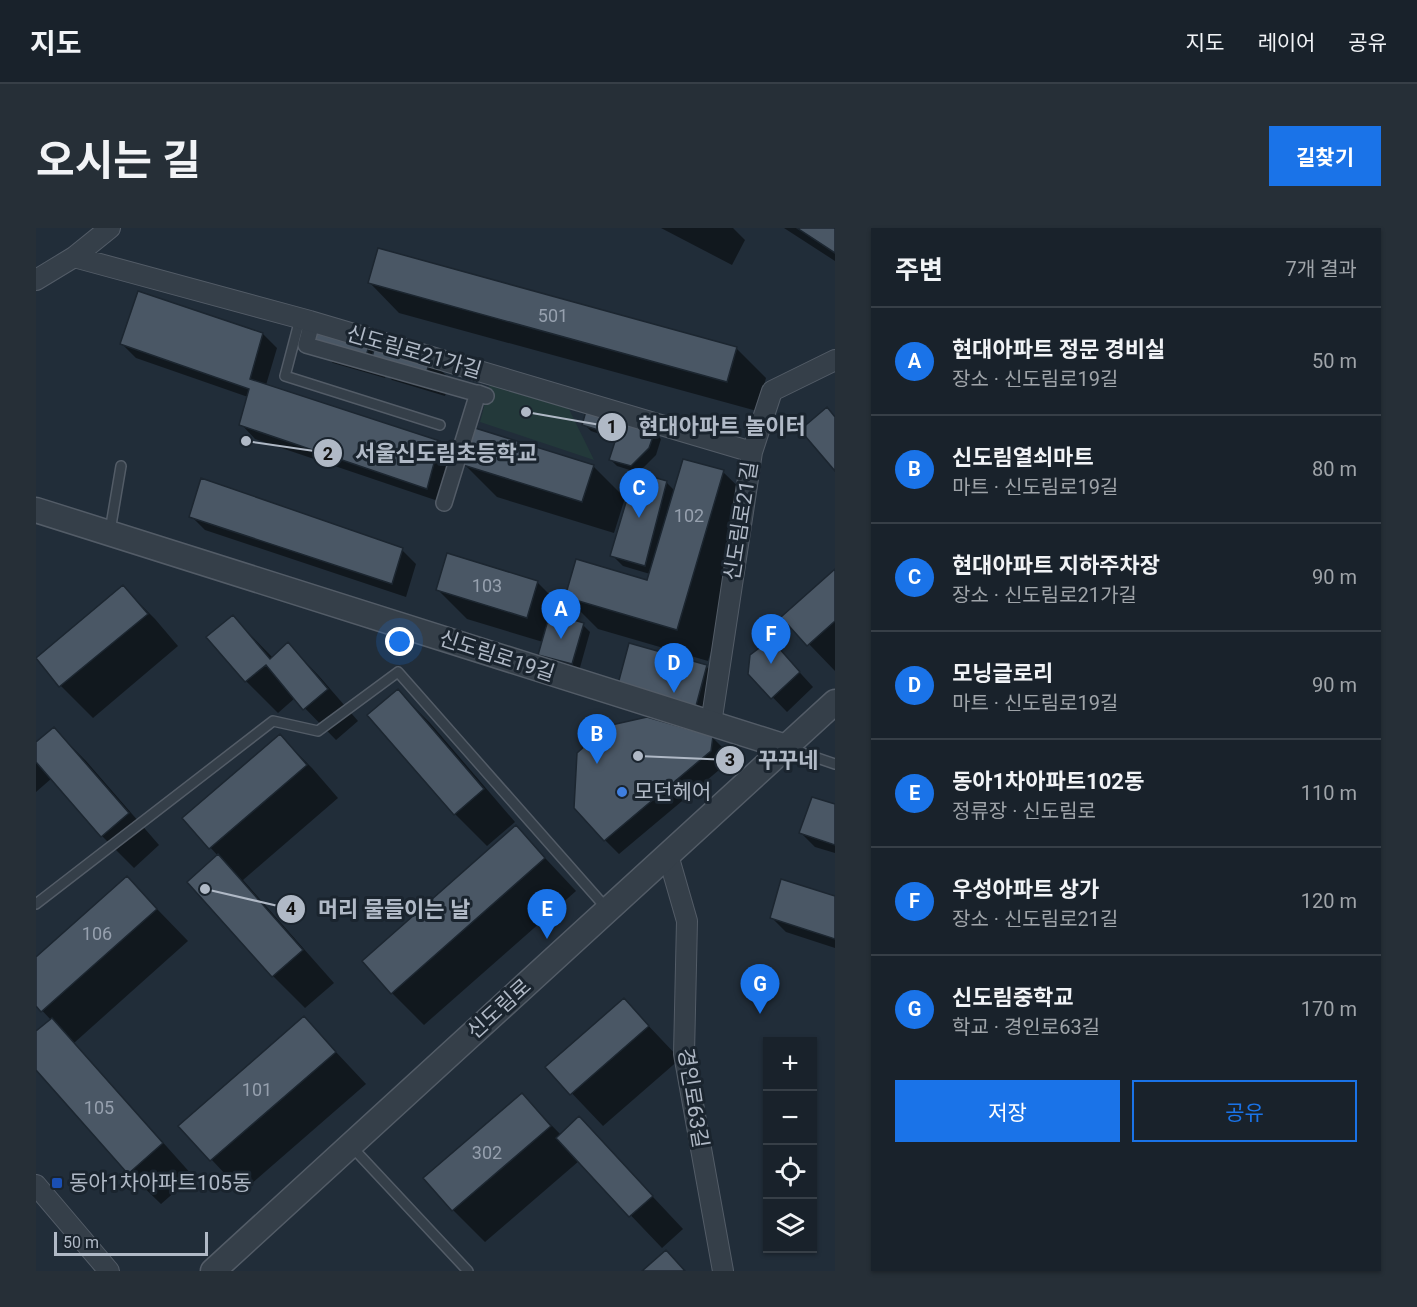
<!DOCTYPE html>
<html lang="ko">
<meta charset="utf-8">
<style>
body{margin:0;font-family:Roboto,"Noto Sans KR",sans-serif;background:#262f37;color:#f1f3f6}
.controls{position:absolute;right:18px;bottom:18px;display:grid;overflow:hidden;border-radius:0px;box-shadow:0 2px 4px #0004}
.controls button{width:54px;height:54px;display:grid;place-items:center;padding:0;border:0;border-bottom:2px solid #373f47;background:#19222b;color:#f1f3f6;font:30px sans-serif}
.scale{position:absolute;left:18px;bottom:15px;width:154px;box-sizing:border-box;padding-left:6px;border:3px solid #b0b9c6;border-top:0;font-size:16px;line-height:21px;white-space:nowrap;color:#b0b9c6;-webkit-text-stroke:4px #1a242e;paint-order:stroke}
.you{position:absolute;left:364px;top:414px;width:21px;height:21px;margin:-15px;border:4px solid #fff;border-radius:50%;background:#1a73e8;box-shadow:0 0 0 9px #1a73e833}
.badge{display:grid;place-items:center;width:39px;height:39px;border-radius:50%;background:#1a73e8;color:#fff;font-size:20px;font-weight:700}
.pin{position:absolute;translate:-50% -50px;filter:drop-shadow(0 2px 3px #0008)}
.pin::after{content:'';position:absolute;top:32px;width:21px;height:18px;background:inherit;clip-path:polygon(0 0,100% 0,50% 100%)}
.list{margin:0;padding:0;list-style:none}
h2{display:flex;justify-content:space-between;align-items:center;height:78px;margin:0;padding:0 24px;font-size:26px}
h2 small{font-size:20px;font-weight:400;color:#9fa4a9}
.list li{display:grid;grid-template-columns:39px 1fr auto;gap:18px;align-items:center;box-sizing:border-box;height:108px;padding:0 24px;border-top:2px solid #373f47}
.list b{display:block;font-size:22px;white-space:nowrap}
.list p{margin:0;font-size:20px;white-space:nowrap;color:#9fa4a9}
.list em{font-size:20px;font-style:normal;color:#9fa4a9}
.actions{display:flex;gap:12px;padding:18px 24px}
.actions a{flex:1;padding:14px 0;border:2px solid #1a73e8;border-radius:0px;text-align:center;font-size:21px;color:#1a73e8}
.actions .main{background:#1a73e8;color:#fff}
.icon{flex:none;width:33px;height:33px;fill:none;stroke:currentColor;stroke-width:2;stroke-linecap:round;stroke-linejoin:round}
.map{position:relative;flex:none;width:799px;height:1043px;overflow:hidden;border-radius:0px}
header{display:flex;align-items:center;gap:36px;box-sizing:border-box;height:84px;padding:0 30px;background:#19222b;border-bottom:2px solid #373f47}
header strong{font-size:28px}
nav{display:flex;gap:33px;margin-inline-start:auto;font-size:21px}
.intro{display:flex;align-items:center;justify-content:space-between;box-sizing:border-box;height:144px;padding:0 36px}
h1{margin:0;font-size:42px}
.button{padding:15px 27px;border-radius:0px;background:#1a73e8;color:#fff;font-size:21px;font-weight:700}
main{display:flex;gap:36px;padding:0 36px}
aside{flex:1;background:#19222b;border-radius:0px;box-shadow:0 2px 4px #0004}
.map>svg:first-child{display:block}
.green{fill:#23393a}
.shadow{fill:#0007}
.building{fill:#4a5765;stroke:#1c2630;stroke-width:1.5}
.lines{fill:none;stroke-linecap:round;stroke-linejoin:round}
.service-casing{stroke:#535c67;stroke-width:12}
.pedestrian-casing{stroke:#535c67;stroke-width:18}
.minor-casing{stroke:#535c67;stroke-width:22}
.tertiary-casing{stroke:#535c67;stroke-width:27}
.service{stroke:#353f49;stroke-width:9}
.pedestrian{stroke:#353f49;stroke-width:15}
.minor{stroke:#353f49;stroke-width:20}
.tertiary{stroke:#353f49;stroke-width:24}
.shop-dot{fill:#3f7fe0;stroke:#1a242e;stroke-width:2}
.transit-dot{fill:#1a4fb4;stroke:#1a242e;stroke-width:2}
.labels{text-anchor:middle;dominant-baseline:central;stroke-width:6;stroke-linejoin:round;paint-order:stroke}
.number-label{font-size:18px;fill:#96a0ae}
.street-label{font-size:21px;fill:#b0b9c6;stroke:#1a242e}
.poi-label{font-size:21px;fill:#b0b9c6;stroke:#1a242e;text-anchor:start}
.leader{fill:none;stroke:#b0b9c6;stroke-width:2}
.callout-dot{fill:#b0b9c6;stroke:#1a242e;stroke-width:2}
.mark-label{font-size:18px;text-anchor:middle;font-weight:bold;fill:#111}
.callout-label{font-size:22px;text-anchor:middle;font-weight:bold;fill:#b0b9c6;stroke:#1a242e;stroke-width:6;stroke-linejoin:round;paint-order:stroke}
</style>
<header>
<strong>지도</strong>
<nav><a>지도</a><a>레이어</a><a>공유</a></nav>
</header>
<div class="intro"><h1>오시는 길</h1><a class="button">길찾기</a></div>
<main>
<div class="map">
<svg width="799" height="1043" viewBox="0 0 799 1043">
<rect width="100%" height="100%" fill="#212d39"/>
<path class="green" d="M455,152L530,175L558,232L444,194Z"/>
<path class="shadow" d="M625,0H697L709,12L696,37Z
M748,0H799V33Z
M334,55L700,120L730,150L721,183L363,85Z
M282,98L394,132L414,151L409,168L356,152L350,146L349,150L297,135L277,115Z
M227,106L241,120L230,157L404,214L418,228L405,274L219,211L205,196L212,169L100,130L86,116Z
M553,178L618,204L625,211L620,227L601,246L630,254L639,263L687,244L719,275L672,433L562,401L530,369L612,354L614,346L587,338L576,327L600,244L581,238L574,231L581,212L555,203L548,196Z
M429,237L557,238L589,270L578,305L461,269Z
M155,288L366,322L380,336L370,369L169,302Z
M799,343V443L747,389Z
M501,354L531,384L529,391L547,397L554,404L543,443L510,433L503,426L507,414L431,391L402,362Z
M87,359L119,391L142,418L57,490L25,458L1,430Z
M197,389L237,430L252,416L283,448L322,493L300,512L259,470L242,485L210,453L172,409Z
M735,413L777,459L751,484L714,446Z
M594,417L670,438L684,453L674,491Z
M362,463L394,495L479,594L451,618L419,586Z
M18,501L50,533L123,617L98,640L66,608L16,550L0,564V516Z
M244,508L276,540L302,570L207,652L298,755L269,780L237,748L153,654L182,628L148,590Z
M676,509L690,523L689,537L583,626L569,612Z
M799,578V625L779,619L765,605Z
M480,599L540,663L388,797L356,765Z
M91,650L152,713L38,815L157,948L125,976L93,945L0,840V805L15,792L0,776V731Z
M799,669V720L750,704L736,690Z
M588,772L644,831L567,898L511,839Z
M268,790L330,856L206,964L144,898Z
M486,867L525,907L543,890L647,1001L626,1020L543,933L449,1014L417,982Z"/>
<path class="building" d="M761,0H799V25Z
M342,20L701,119L691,154L332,55Z
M102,63L227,105L214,151L404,213L391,261L203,197L213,161L84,116Z
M281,96L335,112L329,131L275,115Z
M340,114L395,130L389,149L335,133Z
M552,176L586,186L578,207L546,197Z
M791,179L799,189V243L764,202Z
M586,192L619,203L613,220L595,238L573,232Z
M439,200L558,237L546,274L427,237Z
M647,231L688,242L641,402L529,369L540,331L611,352Z
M599,244L631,253L609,338L574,328Z
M165,250L367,320L356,356L153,289Z
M411,325L502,353L491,390L400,362Z
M799,341V393L771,418L745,389Z
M87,357L112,386L23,459L0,430Z
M514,385L548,395L536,436L502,427Z
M197,387L234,431L252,414L292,461L267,482L230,437L209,454L170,409Z
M735,411L764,444L735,471L712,446L714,427Z
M593,415L671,437L660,478L582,456Z
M362,461L448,561L418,587L331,487Z
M611,489L677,508L675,523L568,613L538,580L541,525L571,498Z
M18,499L93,585L65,609L0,534V514Z
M244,506L271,537L173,621L146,590Z
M776,569L799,576V617L763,605Z
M480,597L509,630L355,766L326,733Z
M182,626L267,722L236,749L151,654Z
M91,648L121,681L5,784L0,778V729Z
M745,651L799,668V711L734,690Z
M588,770L613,798L534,867L509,839Z
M268,788L300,824L174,933L142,898Z
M16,790L127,915L92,946L0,842V803Z
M486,865L515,898L416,983L387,950Z
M543,888L617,968L593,989L520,910Z
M630,1022L649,1043H606Z"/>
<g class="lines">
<g class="service-casing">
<path id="service" d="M264,91L249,148L404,197
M74,303L85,238
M752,520L799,536
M0,676L237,493L282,503L362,444L572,682
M316,919L432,1043"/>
</g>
<g class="pedestrian-casing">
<path id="pedestrian" d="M276,94L270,117L450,168
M408,275L442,165L450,168"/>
</g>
<g class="minor-casing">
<path id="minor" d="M38,29L274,93L716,224
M0,52L38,29L74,0
M675,496L716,224L736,163L799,132
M632,627L651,693L648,826L687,1043
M0,957L73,1043"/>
</g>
<g class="tertiary-casing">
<path id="tertiary" d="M0,282L750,519
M177,1043L799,474"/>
</g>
<use href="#service" class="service"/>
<use href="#pedestrian" class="pedestrian"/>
<use href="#minor" class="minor"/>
<use href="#tertiary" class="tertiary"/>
</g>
<circle class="shop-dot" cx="586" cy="564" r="6"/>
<rect class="transit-dot" x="15" y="949" width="12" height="12" rx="3"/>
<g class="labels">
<g class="number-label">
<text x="517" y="87">501</text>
<text x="653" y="287">102</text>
<text x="451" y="357">103</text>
<text x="61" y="705">106</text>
<text x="221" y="861">101</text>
<text x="63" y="879">105</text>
<text x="451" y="924">302</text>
</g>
<g class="street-label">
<text transform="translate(378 124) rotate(16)">신도림로21가길</text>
<text transform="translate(705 293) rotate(-81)">신도림로21길</text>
<text transform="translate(461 428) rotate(18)">신도림로19길</text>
<text transform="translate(463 781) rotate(-42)">신도림로</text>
<text transform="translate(657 870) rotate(81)">경인로63길</text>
</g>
<g class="poi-label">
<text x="598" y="564">모던헤어</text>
<text x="33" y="955">동아1차아파트105동</text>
</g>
</g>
<path class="leader" d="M490 184L576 199M210 213L292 225M602 528L694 532M169 661L255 681"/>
<g class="callout-dot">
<circle cx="490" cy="184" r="6"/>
<circle cx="210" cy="213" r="6"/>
<circle cx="602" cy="528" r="6"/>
<circle cx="169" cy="661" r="6"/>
<circle cx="576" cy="199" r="15"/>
<circle cx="292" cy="225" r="15"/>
<circle cx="694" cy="532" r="15"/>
<circle cx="255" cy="681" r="15"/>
</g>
<g class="mark-label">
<text x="576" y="205">1</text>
<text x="292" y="232">2</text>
<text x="694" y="538">3</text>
<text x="255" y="687">4</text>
</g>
<g class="callout-label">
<text x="686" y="206">현대아파트 놀이터</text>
<text x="410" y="233">서울신도림초등학교</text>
<text x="752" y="540">꾸꾸네</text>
<text x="358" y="689">머리 물들이는 날</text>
</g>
</svg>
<div class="controls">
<button>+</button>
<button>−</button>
<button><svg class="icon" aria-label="locate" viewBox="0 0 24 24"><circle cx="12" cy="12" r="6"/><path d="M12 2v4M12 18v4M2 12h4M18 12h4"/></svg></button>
<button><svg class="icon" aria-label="layers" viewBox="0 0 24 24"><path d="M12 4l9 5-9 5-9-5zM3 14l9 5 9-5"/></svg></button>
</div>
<div class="scale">50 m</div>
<div class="you"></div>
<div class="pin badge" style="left:525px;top:411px">A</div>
<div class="pin badge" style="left:561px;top:536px">B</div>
<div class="pin badge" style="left:603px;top:290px">C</div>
<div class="pin badge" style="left:638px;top:465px">D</div>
<div class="pin badge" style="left:511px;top:711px">E</div>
<div class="pin badge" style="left:735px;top:436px">F</div>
<div class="pin badge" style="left:724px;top:786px">G</div>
</div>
<aside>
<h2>주변<small>7개 결과</small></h2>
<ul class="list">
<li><span class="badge">A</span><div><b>현대아파트 정문 경비실</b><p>장소 · 신도림로19길</p></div><em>50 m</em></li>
<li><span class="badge">B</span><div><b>신도림열쇠마트</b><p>마트 · 신도림로19길</p></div><em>80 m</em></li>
<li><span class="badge">C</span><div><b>현대아파트 지하주차장</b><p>장소 · 신도림로21가길</p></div><em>90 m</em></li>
<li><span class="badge">D</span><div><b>모닝글로리</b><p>마트 · 신도림로19길</p></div><em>90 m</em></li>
<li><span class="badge">E</span><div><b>동아1차아파트102동</b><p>정류장 · 신도림로</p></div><em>110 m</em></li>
<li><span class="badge">F</span><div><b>우성아파트 상가</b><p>장소 · 신도림로21길</p></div><em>120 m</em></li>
<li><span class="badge">G</span><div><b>신도림중학교</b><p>학교 · 경인로63길</p></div><em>170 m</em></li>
</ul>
<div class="actions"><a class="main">저장</a><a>공유</a></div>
</aside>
</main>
